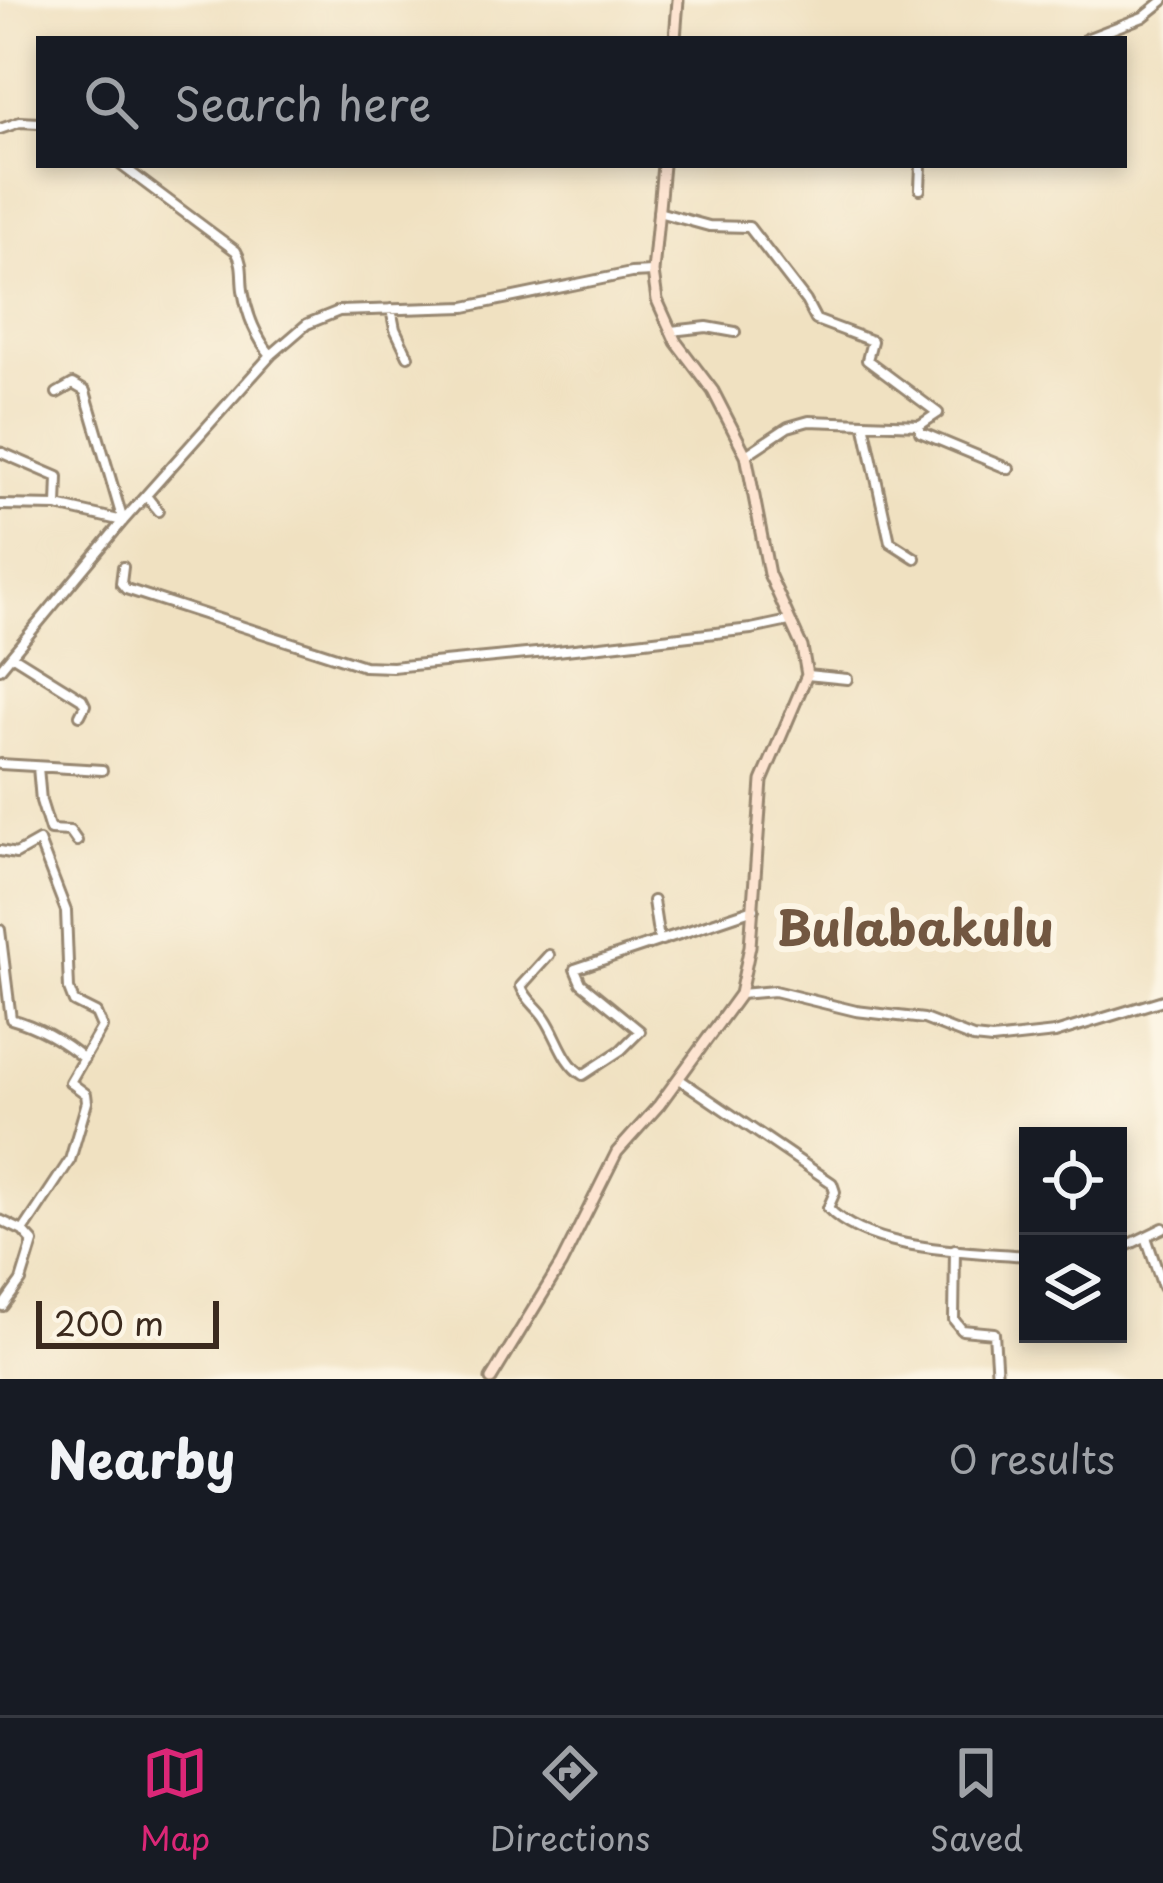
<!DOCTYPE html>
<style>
body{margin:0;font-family:"Playpen Sans",sans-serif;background:#242831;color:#f1f3f6}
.controls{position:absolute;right:36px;bottom:36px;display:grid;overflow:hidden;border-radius:0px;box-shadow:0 6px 18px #0003}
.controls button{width:108px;height:108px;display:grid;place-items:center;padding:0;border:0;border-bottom:3px solid #363941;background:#171b24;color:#f1f3f6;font:60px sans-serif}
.scale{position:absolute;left:36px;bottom:30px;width:183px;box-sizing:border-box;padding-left:12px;border:6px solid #3b2a1e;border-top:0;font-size:33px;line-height:42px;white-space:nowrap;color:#3b2a1e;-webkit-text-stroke:9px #fcf5e5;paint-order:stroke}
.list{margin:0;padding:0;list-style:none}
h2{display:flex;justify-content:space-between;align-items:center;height:156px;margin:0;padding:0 48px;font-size:51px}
h2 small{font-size:39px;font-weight:400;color:#9ea1a6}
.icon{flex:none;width:66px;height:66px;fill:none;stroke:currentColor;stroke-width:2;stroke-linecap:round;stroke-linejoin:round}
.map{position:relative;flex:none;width:1163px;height:1379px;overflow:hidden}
.search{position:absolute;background:#171b24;box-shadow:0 6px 18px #0003;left:36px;right:36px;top:36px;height:132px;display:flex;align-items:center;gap:30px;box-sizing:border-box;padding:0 42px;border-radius:0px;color:#9ea1a6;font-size:45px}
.sheet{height:336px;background:#171b24}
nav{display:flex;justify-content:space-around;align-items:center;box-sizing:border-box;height:168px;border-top:3px solid #363941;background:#171b24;font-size:33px;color:#9ea1a6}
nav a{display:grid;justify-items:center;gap:6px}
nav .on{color:#db2777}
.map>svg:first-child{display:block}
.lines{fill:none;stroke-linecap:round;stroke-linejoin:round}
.street-casing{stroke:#968670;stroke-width:14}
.secondary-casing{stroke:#968670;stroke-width:15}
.street{stroke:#fff;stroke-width:8}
.secondary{stroke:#fde4d1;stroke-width:9}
.labels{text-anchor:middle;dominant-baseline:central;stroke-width:12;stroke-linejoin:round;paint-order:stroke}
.quarter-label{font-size:48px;font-weight:bold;fill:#725741;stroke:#fcf5e5}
</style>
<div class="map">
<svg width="1163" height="1379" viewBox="0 0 1163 1379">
<rect width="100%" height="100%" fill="#fcf5e5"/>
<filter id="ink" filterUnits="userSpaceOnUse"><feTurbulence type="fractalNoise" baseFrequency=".00833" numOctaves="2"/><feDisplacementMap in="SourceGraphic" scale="24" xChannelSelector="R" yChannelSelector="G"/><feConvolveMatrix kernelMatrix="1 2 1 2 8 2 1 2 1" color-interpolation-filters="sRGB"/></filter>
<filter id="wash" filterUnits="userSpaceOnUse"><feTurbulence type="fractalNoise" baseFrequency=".004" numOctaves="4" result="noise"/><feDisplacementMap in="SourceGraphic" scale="48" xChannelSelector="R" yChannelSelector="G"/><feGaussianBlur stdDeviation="2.7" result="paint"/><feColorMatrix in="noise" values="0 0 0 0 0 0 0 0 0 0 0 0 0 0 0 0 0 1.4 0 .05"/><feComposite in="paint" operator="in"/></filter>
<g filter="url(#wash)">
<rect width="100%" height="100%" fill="#f0e1c1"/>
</g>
<g filter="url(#ink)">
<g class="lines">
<g class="street-casing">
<path id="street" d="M1086,39L1143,17L1163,1
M0,129L20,122L39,123
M121,165L236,251C244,264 241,276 243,290C247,315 255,336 271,355
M920,189L921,165
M658,212L709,226L749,227L806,301L816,320L872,341L867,360L938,413L920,425V432L1009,469
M391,309L395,329L408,356
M671,331L707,327L735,332
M864,423L890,542L915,558
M0,452L58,477L57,506
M746,455L788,427L809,421L920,425
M147,497L158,511
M0,505L57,506L123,521L85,391L73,384L57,393
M123,567L121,583L126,589L364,666L392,667L557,651L751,629L789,621
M13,656L82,699L85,705L80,715
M0,669L123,521L271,355L307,324L339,311L465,307L631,273L653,272
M807,675L847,679
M0,764L102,770
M38,767L41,801L50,830L70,831L77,841
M0,851L16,854L39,841L66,911L69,989L74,1002L96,1013L102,1027L70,1082L86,1094L87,1102L70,1160L23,1231
M653,901L659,940
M0,930L11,1019C39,1027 62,1040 84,1059
M549,955L521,986C526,1000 537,1006 545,1018C558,1037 563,1063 583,1075L621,1050L640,1031L581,983L575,969L754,909
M740,994L774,991L856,1011L924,1019L973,1038L992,1040L1055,1033L1163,1000
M679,1079L832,1183L835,1192L828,1208C869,1252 971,1251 1028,1256
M0,1220L23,1231L33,1242L21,1281L3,1306
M1146,1237L1163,1287
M955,1249L954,1320L962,1330L994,1333L997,1379
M1118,1250L1163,1228"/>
</g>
<g class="secondary-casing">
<path id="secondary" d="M675,39L678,0
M491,1379L561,1264L617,1152L659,1105L740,994L750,946L762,781L807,675L802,647L769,574L746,455L713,391L676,342L657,300L653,272L663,165"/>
</g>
<use href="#street" class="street"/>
<use href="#secondary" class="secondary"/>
</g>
</g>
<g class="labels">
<g class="quarter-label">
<text x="915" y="926">Bulabakulu</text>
</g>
</g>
</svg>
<div class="controls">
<button><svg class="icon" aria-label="locate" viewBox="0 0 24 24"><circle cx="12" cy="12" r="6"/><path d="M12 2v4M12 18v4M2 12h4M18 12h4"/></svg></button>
<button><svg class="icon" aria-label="layers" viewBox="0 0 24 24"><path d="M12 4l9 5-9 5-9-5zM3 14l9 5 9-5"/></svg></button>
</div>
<div class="scale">200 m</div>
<div class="search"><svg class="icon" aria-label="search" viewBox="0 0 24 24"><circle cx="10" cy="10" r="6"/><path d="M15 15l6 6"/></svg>Search here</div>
</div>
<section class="sheet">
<h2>Nearby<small>0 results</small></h2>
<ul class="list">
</ul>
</section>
<nav>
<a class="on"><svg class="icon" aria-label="map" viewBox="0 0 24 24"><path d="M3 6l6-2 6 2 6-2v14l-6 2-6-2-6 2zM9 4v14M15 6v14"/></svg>Map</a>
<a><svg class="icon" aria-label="directions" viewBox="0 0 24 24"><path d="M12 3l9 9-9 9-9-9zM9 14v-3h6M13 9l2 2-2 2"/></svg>Directions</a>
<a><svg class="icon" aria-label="saved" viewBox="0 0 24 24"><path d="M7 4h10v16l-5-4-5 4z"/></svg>Saved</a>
</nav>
